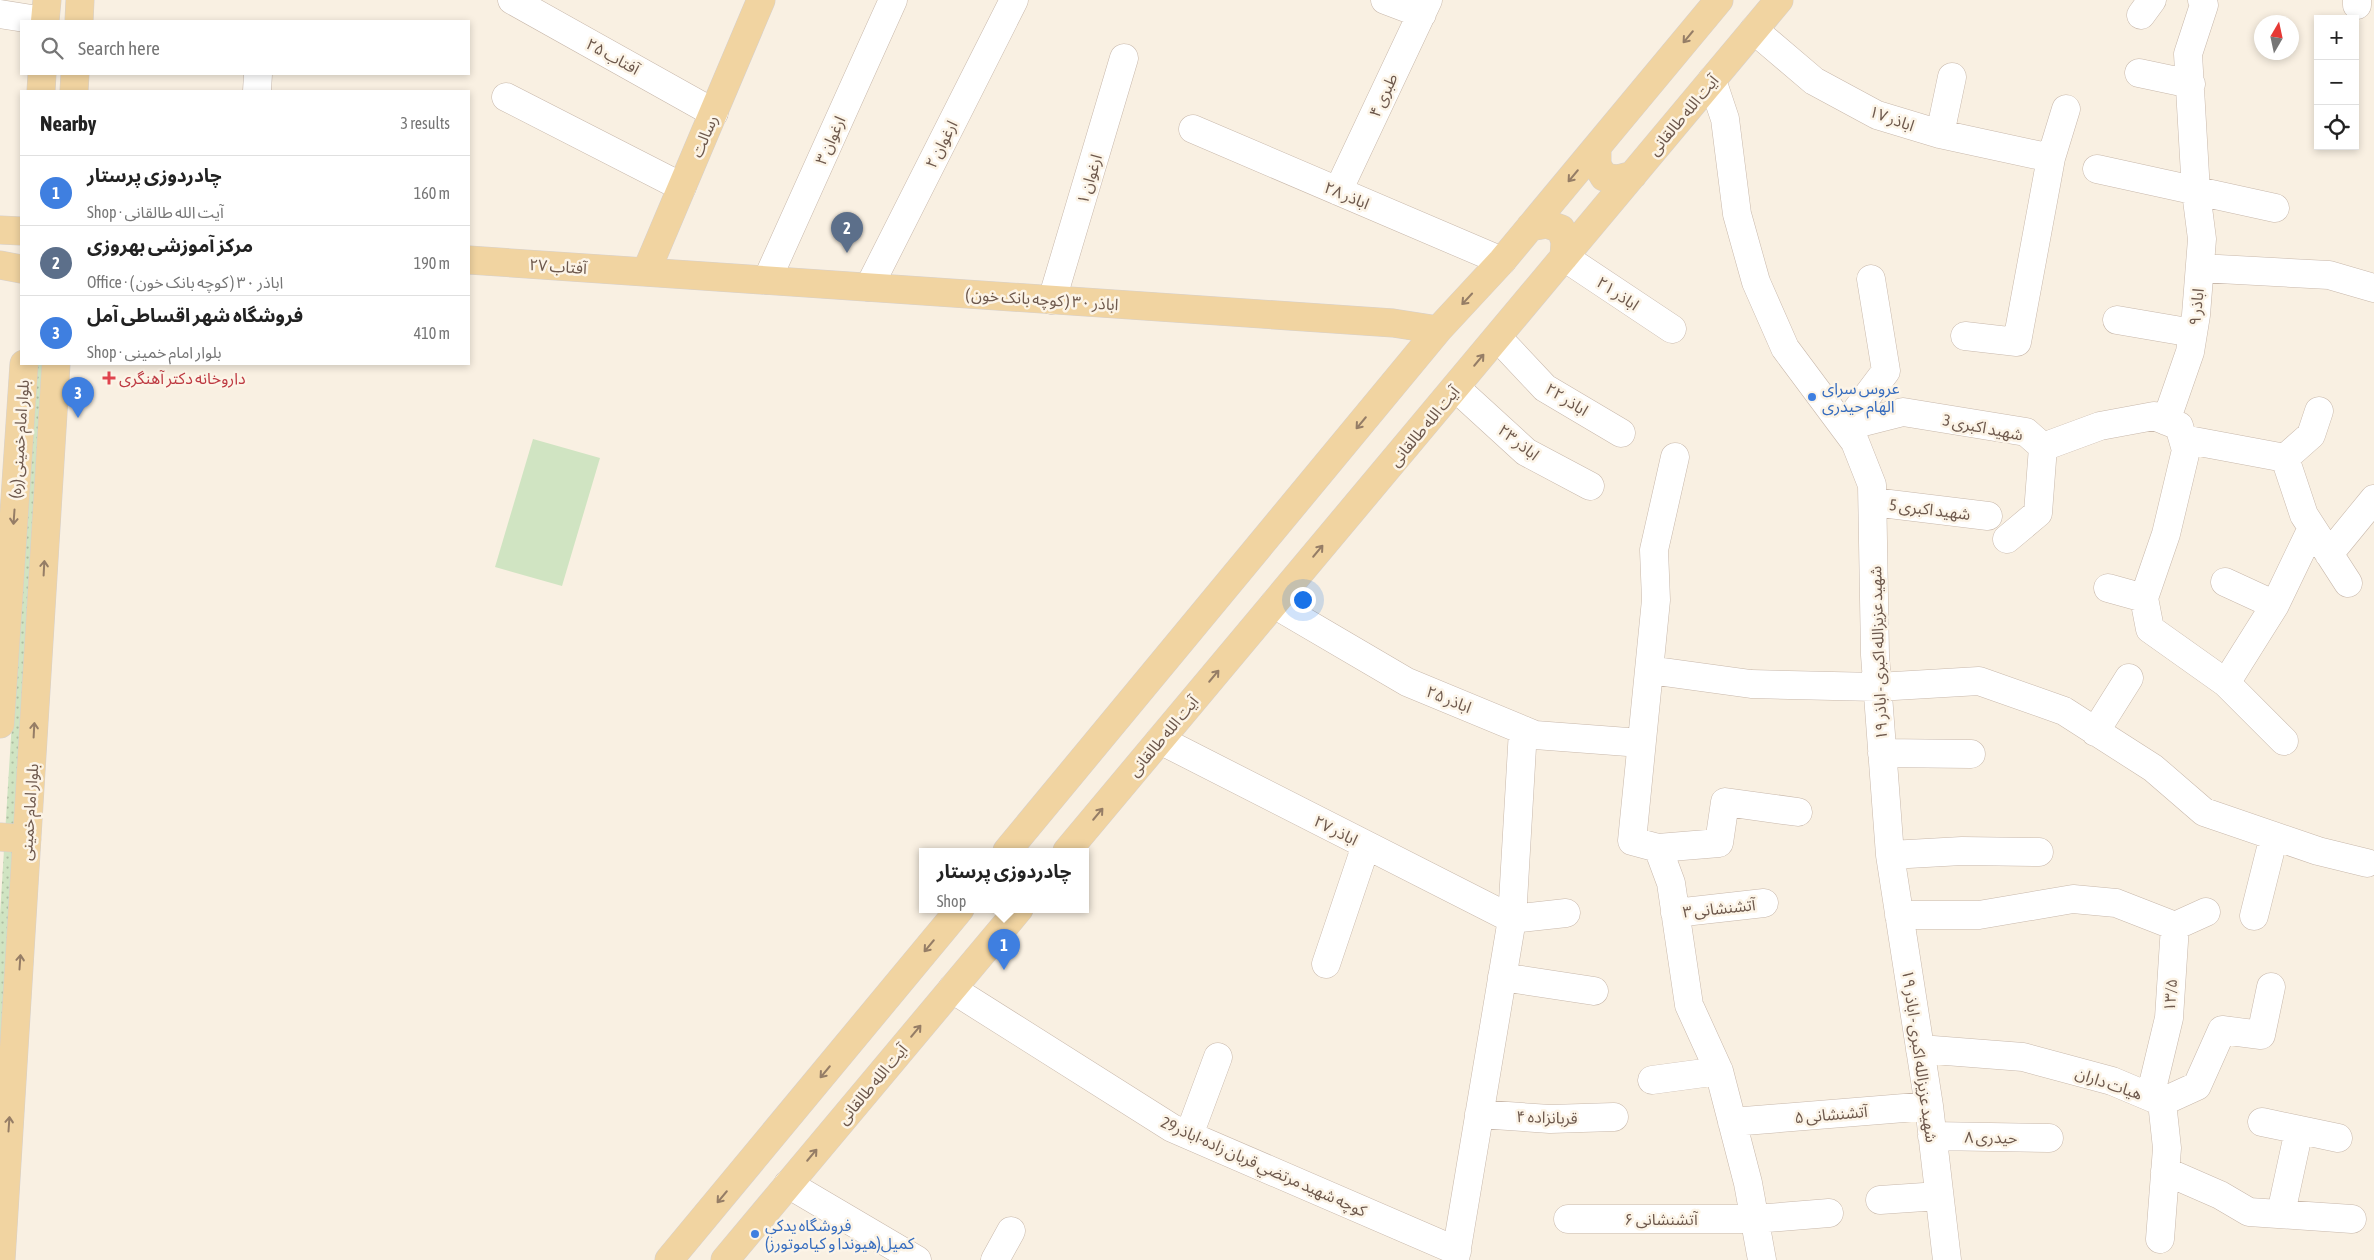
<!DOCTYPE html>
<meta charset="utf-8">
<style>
body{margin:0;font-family:"Asap Condensed","Noto Sans Arabic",sans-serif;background:#f2f2f2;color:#222}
.controls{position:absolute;right:15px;top:15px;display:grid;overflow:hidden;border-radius:0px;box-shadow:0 2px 8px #0003}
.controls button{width:45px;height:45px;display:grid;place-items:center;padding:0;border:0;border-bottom:1px solid #e0e0e0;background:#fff;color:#222;font:25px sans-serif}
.compass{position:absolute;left:2254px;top:15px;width:45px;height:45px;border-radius:50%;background:#fff;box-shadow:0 2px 8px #0003;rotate:9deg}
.you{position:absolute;left:1302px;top:599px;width:18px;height:18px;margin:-12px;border:4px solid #fff;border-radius:50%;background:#1a73e8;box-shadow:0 0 0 8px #1a73e833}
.badge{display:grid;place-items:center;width:32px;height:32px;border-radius:50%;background:#d57254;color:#fff;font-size:16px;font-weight:700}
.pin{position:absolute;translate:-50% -41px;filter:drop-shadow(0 1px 2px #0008)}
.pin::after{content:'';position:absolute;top:26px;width:18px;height:15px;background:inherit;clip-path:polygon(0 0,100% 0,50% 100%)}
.popup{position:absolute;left:919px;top:848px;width:170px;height:65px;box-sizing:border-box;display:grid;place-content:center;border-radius:0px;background:#fff;filter:drop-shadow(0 1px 4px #0005);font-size:16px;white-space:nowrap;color:#767676}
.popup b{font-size:19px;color:#222}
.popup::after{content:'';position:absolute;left:50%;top:100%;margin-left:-10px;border:10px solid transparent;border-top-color:#fff}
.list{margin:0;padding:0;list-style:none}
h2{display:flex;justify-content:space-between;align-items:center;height:65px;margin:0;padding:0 20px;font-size:21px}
h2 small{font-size:16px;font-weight:400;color:#767676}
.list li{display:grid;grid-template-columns:32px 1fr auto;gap:15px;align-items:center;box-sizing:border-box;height:70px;padding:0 20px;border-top:1px solid #e0e0e0}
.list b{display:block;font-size:19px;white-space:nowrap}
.list p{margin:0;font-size:16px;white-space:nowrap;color:#767676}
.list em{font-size:16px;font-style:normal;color:#767676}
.icon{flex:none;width:28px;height:28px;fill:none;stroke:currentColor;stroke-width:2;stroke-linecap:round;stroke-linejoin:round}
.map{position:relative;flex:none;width:2374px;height:1260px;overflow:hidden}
.search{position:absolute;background:#fff;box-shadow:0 2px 8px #0003;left:20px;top:20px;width:450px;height:55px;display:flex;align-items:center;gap:12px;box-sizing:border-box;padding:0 18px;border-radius:0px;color:#767676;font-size:19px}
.panel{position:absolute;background:#fff;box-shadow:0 2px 8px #0003;left:20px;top:90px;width:450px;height:275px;border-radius:0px}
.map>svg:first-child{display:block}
.grass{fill:url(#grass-dots)}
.pitch{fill:#d0e4c2}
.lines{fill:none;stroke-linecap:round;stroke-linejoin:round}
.minor-casing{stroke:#c8b8ab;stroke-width:29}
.major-casing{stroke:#d6d0cd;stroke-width:29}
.minor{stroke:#fff;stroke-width:28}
.major{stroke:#f1d4a1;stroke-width:28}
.oneway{stroke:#957d66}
.health-dot{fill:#e0444e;stroke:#fcf4e7;stroke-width:2}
.shop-dot{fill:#3f7fe0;stroke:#fcf4e7;stroke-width:2}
.labels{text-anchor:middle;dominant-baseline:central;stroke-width:5;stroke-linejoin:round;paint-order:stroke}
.street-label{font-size:16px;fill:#6d584c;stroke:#fcf4e7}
.health-label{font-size:16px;fill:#be3a42;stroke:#fcf4e7;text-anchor:start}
.shop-label{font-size:16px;fill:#366cbe;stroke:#fcf4e7;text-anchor:start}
</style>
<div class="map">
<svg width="2374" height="1260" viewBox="0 0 2374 1260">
<defs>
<pattern id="grass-dots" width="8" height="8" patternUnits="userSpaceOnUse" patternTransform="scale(1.25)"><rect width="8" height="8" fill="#d0e4c2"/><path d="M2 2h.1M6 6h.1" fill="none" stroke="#adbca0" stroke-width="1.8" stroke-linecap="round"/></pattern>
</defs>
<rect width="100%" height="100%" fill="#f9f0e2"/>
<path class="grass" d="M34,364H48L0,1099V915Z"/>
<path class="pitch" d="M533,439L600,458L562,586L495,567Z"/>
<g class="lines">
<g class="minor-casing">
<path id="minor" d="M512,0L714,113
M1385,0L1422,14
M2357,5V0
M0,14L44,21
M2141,15L2152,0
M1754,30L1814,81L1877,115L1940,134L2051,158
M2139,73L2191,84
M1712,80L1725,119L1737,214L1756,282L1785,348L1855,442L1872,485L1875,655L1890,855L1929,1106L1947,1260
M257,91L258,74
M506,97L682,187
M1193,129L1502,261
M1940,134L1952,77
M2097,169L2275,208
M1338,191L1428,0
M1564,257L1672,329
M2200,268L2329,275L2374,288
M767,280L893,0
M869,287L1014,0
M1052,300L1124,58
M2117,320L2193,333
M1965,336L2017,342L2051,158L2066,109
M1498,338L1545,388L1621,433
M1456,388L1526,452L1590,486
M2166,421L2190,352L2196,315L2202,239L2196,192L2188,54L2204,5L2202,0
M1844,427L1903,412L2026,432L2043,447L2038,513L2007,539
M1844,427L1886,371L1871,279
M2183,439L2285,458L2304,515L2348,583
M2043,447L2100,426L2154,416L2179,426L2186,450L2166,534L2144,598
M1675,457L1654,550L1656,600L1632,841L1658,848L1671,883L1689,1005L1719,1071L1748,1183L1762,1260
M2285,458L2311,435L2319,411
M1873,502L1988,516
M2329,554L2374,499
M2225,582L2275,605
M2108,588L2144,598L2150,629L2226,683L2284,741
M1274,604L1407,682L1535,735L1641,743
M1649,670L1751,684L1877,687L1979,681L2064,711L2153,768L2204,812L2318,851L2367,863
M2226,683L2275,605L2312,528
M2095,732L2129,678
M1160,740L1512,919L1566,913
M1882,753L1971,754
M1658,848L1719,843L1725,802L1798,812
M1890,855L1962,851L2039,852
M1675,913L1764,903
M1899,915H1979L2073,899L2116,903L2175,926
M2254,916L2274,836
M1326,964L1366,845
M1502,977L1594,991
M952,989L1172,1128L1457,1251
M1920,1049L2023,1057L2112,1081L2162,1102L2167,1148L2160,1239
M1652,1080L1719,1071
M2150,1097L2169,1018L2175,926L2206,912
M2162,1102L2197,1086L2222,1030L2261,1035L2271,987
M1479,1114L1550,1119L1614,1117
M1732,1122L1929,1106
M2262,1122L2338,1138
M1189,1135L1218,1057
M1932,1136L2049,1138
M2165,1171L2220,1195L2249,1212L2352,1219
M788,1184L917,1260
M1880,1200L1939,1196
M2281,1213L2299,1130
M1568,1219H1755L1829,1213
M995,1260L1011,1231
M1455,1260L1512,919L1523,730"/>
</g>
<g class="major-casing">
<path id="major" d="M45,21L47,0
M79,21L80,0
M41,91L42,74
M74,91L75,74
M1597,147V165L1604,177L1618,179L1633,175
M1530,227L1547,224L1561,229L1565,242L1564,257
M0,230L21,231
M469,260L1393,323L1438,330
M0,265L21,269
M646,272L761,0
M0,724L24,364
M0,837L27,839
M1007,851L1438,330L1502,261L1719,0
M1067,851L1779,0
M1,1260L56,364
M669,1260L960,909
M725,1260L1019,909"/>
</g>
<use href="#minor" class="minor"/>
<use href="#major" class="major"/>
</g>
<defs><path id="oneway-shaft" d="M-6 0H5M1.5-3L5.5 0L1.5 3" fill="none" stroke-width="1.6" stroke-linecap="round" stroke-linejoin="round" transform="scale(1.25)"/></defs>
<g class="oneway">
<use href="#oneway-shaft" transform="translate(1688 37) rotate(130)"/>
<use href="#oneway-shaft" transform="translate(1573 176) rotate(130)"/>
<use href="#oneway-shaft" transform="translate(1467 299) rotate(133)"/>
<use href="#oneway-shaft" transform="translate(1479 360) rotate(-50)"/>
<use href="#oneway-shaft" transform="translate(1361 423) rotate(130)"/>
<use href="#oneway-shaft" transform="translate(14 517) rotate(94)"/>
<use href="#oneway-shaft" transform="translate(1318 551) rotate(-50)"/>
<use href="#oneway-shaft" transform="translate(44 568) rotate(-87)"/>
<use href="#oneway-shaft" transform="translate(1214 676) rotate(-50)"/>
<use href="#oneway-shaft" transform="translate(34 730) rotate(-87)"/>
<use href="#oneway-shaft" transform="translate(1098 814) rotate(-50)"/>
<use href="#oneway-shaft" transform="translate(929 946) rotate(130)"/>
<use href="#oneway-shaft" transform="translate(20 962) rotate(-86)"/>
<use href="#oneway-shaft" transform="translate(916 1031) rotate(-50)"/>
<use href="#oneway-shaft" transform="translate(825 1072) rotate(130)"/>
<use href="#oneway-shaft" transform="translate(9 1124) rotate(-86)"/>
<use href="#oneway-shaft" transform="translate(812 1155) rotate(-50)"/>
<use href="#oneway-shaft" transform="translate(722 1197) rotate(130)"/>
</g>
<path class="health-dot" d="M106.5 370.5h5v5h5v5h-5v5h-5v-5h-5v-5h5z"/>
<g class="shop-dot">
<circle cx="1812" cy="397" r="5"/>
<circle cx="755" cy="1234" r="5"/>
</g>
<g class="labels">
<g class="street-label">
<text transform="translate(613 56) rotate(29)">آفتاب ۲۵</text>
<text transform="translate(1383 95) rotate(-65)">طبری ۴</text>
<text transform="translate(1683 115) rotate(-50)">آیت الله طالقانی</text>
<text transform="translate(1892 118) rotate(20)">اباذر ۱۷</text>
<text transform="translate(704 136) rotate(-67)">رسالت</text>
<text transform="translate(830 140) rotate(-66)">ارغوان ۳</text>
<text transform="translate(941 144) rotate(-63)">ارغوان ۲</text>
<text transform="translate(1089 179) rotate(-73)">ارغوان ۱</text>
<text transform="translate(1347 195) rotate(23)">اباذر ۲۸</text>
<text transform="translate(558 266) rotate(4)">آفتاب ۲۷</text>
<text transform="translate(1618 293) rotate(34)">اباذر ۲۱</text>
<text transform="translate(1042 299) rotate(4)">اباذر ۳۰ ( کوچه بانک خون )</text>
<text transform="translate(2196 307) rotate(-84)">اباذر ۹</text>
<text transform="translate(1567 399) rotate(32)">اباذر ۲۲</text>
<text transform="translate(1424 426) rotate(-50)">آیت الله طالقانی</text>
<text transform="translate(1983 427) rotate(11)">شهید اکبری 3</text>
<text transform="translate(19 439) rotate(-86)">بلوار امام خمینی (ره)</text>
<text transform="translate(1519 442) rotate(38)">اباذر ۲۳</text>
<text transform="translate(1930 509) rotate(7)">شهید اکبری 5</text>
<text transform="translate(1878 653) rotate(-92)">شهید عزیزالله اکبری - اباذر ۱۹</text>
<text transform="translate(1449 699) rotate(22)">اباذر ۲۵</text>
<text transform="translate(1163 736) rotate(-50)">آیت الله طالقانی</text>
<text transform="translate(29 812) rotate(-86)">بلوار امام خمینی</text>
<text transform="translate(1336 830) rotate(27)">اباذر ۲۷</text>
<text transform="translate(1719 908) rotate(-6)">آتشنشانی ۳</text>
<text transform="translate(2170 995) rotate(-86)">۱۳/۵</text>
<text transform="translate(1920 1056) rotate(82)">شهید عزیزالله اکبری - اباذر ۱۹</text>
<text transform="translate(2109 1083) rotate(19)">هیات داران</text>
<text transform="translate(872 1084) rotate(-50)">آیت الله طالقانی</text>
<text transform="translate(1831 1114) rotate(-5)">آتشنشانی ۵</text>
<text transform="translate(1547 1117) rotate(2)">قربانزاده ۴</text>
<text transform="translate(1991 1137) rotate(1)">حیدری ۸</text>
<text transform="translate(1264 1166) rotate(24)">كوچه شهيد مرتضي قربان زاده-اباذر29</text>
<text x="1661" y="1219">آتشنشانی ۶</text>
</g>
<g class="health-label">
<text x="119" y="378">داروخانه دکتر آهنگری</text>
</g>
<g class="shop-label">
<text x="1822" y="388">عروس سرای<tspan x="1822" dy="18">الهام حیدری</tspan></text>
<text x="765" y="1225">فروشگاه يدكي<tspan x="765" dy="18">كميل(هیوندا و کیاموتورز)</tspan></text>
</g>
</g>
</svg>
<div class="controls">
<button>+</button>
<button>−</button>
<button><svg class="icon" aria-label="locate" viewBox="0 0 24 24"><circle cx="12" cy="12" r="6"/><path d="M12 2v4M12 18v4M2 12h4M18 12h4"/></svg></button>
</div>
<svg class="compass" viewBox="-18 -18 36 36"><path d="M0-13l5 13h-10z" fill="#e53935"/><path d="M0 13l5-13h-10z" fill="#767676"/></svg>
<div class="you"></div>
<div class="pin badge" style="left:1004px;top:970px;background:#3f7fe0">1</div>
<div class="popup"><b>چادردوزی پرستار</b>Shop</div>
<div class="pin badge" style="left:847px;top:253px;background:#5c6f8a">2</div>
<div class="pin badge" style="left:78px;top:418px;background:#3f7fe0">3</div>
<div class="search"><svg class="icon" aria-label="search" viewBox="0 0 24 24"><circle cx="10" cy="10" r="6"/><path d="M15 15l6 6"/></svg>Search here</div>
<section class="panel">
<h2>Nearby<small>3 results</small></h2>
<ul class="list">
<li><span class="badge" style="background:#3f7fe0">1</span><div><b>چادردوزی پرستار</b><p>Shop · آیت الله طالقانی</p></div><em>160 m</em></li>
<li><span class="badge" style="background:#5c6f8a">2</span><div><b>مرکز آموزشی بهروزی</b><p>Office · اباذر ۳۰ ( کوچه بانک خون )</p></div><em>190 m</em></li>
<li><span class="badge" style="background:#3f7fe0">3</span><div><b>فروشگاه شهر اقساطی آمل</b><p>Shop · بلوار امام خمینی</p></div><em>410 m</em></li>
</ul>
</section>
</div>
